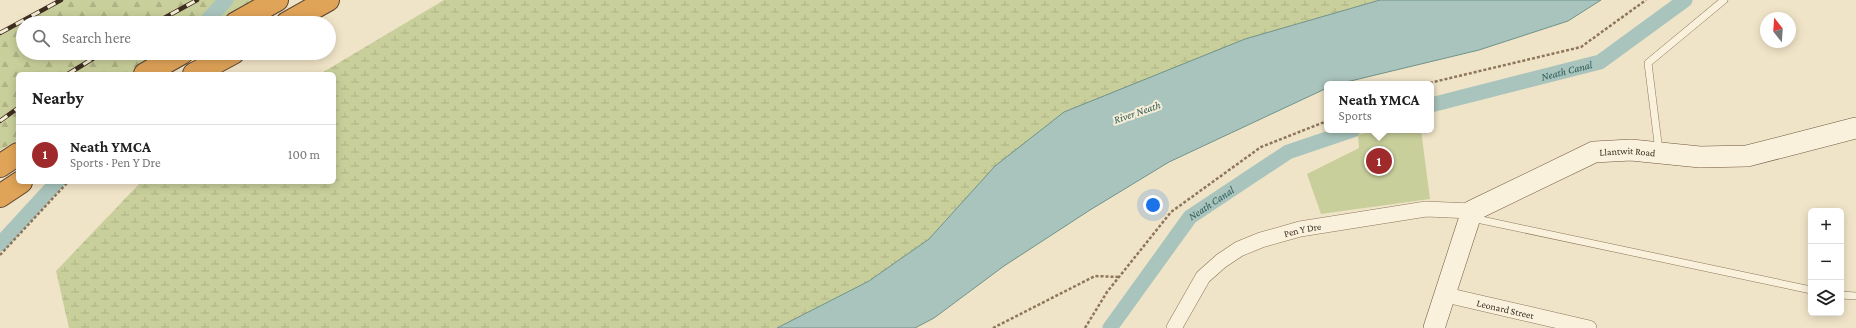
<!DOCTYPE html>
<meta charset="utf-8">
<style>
body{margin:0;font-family:"Crimson Pro",serif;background:#f2f2f2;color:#222}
.controls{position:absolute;right:12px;bottom:12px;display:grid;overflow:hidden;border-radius:6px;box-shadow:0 2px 10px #0003}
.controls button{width:36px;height:36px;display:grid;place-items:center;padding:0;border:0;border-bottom:1px solid #e0e0e0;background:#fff;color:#222;font:20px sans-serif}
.compass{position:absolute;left:1760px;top:12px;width:36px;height:36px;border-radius:50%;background:#fff;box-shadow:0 2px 10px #0003;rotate:343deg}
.you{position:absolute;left:1153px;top:205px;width:14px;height:14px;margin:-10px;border:3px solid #fff;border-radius:50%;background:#1a73e8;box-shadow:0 0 0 6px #1a73e833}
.badge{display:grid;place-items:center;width:26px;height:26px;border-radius:50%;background:#9e2a2b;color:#fff;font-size:13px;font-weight:700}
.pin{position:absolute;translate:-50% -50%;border:2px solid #fff;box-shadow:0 1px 4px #0006}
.popup{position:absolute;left:1324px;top:81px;width:110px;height:52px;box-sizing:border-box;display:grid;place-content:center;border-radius:6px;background:#fff;filter:drop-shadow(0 1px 3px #0005);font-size:13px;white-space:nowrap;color:#767676}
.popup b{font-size:15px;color:#222}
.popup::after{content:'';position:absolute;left:50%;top:100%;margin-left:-8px;border:8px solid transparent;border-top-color:#fff}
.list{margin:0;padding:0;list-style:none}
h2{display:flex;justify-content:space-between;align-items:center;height:52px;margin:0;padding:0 16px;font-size:17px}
h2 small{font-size:13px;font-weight:400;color:#767676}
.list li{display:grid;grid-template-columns:26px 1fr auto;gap:12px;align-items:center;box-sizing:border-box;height:60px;padding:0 16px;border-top:1px solid #e0e0e0}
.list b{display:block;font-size:15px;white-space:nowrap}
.list p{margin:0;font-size:13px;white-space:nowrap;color:#767676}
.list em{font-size:13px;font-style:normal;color:#767676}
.icon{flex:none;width:22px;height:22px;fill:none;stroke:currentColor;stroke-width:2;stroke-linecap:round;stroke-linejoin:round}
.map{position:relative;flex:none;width:1856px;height:328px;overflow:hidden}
.search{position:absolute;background:#fff;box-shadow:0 2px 10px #0003;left:16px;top:16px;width:320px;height:44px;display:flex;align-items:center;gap:10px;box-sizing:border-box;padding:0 14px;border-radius:22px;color:#767676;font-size:15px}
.panel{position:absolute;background:#fff;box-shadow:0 2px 10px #0003;left:16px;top:72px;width:320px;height:112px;border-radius:6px}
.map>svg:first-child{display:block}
.forest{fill:url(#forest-firs)}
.wetland{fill:url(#wetland-marsh)}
.pitch{fill:#c9cf9b}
.water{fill:#a9c4bc;stroke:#6f938a}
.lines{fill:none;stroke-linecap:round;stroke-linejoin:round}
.canal{stroke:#a9c4bc;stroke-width:15}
.lane-casing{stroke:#8d765c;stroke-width:8}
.street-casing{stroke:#8d765c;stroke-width:16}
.secondary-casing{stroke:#6f573f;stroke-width:22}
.highway-casing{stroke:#5b4430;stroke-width:24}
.path{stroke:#8d765c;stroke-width:2.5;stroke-dasharray:3 2;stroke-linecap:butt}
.lane{stroke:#faf1dc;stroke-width:7}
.street{stroke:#faf1dc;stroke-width:15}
.secondary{stroke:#faf1dc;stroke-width:21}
.highway{stroke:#e0a458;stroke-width:22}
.rail-casing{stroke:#3d2e20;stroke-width:4.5}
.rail{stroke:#f7eed8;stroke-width:3;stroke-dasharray:9;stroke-linecap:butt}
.labels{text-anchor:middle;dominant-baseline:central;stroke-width:4;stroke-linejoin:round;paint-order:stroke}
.street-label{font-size:10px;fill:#3d2e20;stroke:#f7eed8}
.water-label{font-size:11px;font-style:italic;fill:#2f5d5a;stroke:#f7eed8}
</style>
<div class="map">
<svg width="1856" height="328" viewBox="0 0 1856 328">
<defs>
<pattern id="forest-firs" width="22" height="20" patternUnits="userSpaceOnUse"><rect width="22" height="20" fill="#c9cf9b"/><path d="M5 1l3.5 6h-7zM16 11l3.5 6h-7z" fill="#aeb285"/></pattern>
<pattern id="wetland-marsh" width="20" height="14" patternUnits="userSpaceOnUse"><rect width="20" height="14" fill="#c9cf9b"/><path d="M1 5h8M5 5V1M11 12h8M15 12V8" fill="none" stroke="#aeb285"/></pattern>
</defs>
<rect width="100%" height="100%" fill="#f0e4c8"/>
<path class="forest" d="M56,0H260L220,23H23V53H168L132,74H18V140L0,150V35L57,2Z"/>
<path class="wetland" d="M444,0H1380L1245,39L995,166L929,239L869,281L777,328H69L56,271L141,182H334V74H320Z"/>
<path class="pitch" d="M1376,130H1421L1430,199L1321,214L1307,174L1359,148L1358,135Z"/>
<path class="water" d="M1380,0H1601L1568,21L1479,50L1338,84H1327V88L1169,162L1090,210L1004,266L934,318L915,328H777L869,281L929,239L995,166L1064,112L1245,39Z"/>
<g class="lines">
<g class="canal">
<path d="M205,23L226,0"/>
<path id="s1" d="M1431,105L1600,62L1685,0"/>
<path d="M0,244L57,182"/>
<path id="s2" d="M1110,328L1190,217L1288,152L1353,130"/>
</g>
<g class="lane-casing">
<path id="lane" d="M1659,151L1648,63L1724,0
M1472,218L1811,290
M1841,295L1856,296"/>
</g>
<g class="street-casing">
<g id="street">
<path id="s3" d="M1446,295L1589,328"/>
<path id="s4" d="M1174,328L1203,277L1221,261L1239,249L1261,240L1300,229L1426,209L1472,211"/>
</g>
</g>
<g class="secondary-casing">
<g id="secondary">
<path id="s5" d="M1434,328L1472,211L1594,152L1631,150L1700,157L1747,156L1856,128"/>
</g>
</g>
<g class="highway-casing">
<path id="highway" d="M236,23L277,0
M287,23L328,0
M145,74L182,53
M194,74L233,53
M0,166L18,154
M0,196L21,182"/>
</g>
<path class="path" d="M1425,84L1581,47L1646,0
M0,255L68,182
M993,328L1095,276L1119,277
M1085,328L1107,292L1171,212L1261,147L1327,121"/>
<use href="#lane" class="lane"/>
<use href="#street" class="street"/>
<use href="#secondary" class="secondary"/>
<use href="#highway" class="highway"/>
<g class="rail-casing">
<path id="rail" d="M155,23L197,0
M0,33L61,0
M68,74L102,53
M0,121L18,108"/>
</g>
<use href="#rail" class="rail"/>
</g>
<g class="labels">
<g class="street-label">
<text stroke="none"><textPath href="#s5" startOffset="292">Llantwit Road</textPath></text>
<text stroke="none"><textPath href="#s4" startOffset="171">Pen Y Dre</textPath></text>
<text stroke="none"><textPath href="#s3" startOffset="61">Leonard Street</textPath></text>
</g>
<g class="water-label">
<text stroke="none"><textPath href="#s1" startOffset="140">Neath Canal</textPath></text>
<text transform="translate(1137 112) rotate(-19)">River Neath</text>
<text stroke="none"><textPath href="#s2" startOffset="162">Neath Canal</textPath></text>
</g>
</g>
</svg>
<div class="controls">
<button>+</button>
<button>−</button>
<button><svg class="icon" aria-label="layers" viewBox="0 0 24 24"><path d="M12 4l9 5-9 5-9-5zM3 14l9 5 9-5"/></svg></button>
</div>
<svg class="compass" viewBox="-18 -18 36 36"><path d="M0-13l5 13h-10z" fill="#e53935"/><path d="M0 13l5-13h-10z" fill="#767676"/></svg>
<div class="you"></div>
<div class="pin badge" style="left:1379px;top:161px">1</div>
<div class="popup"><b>Neath YMCA</b>Sports</div>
<div class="search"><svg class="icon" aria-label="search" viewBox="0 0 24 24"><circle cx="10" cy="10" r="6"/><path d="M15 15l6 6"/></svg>Search here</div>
<section class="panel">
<h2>Nearby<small></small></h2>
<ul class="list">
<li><span class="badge">1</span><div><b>Neath YMCA</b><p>Sports · Pen Y Dre</p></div><em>100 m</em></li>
</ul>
</section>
</div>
